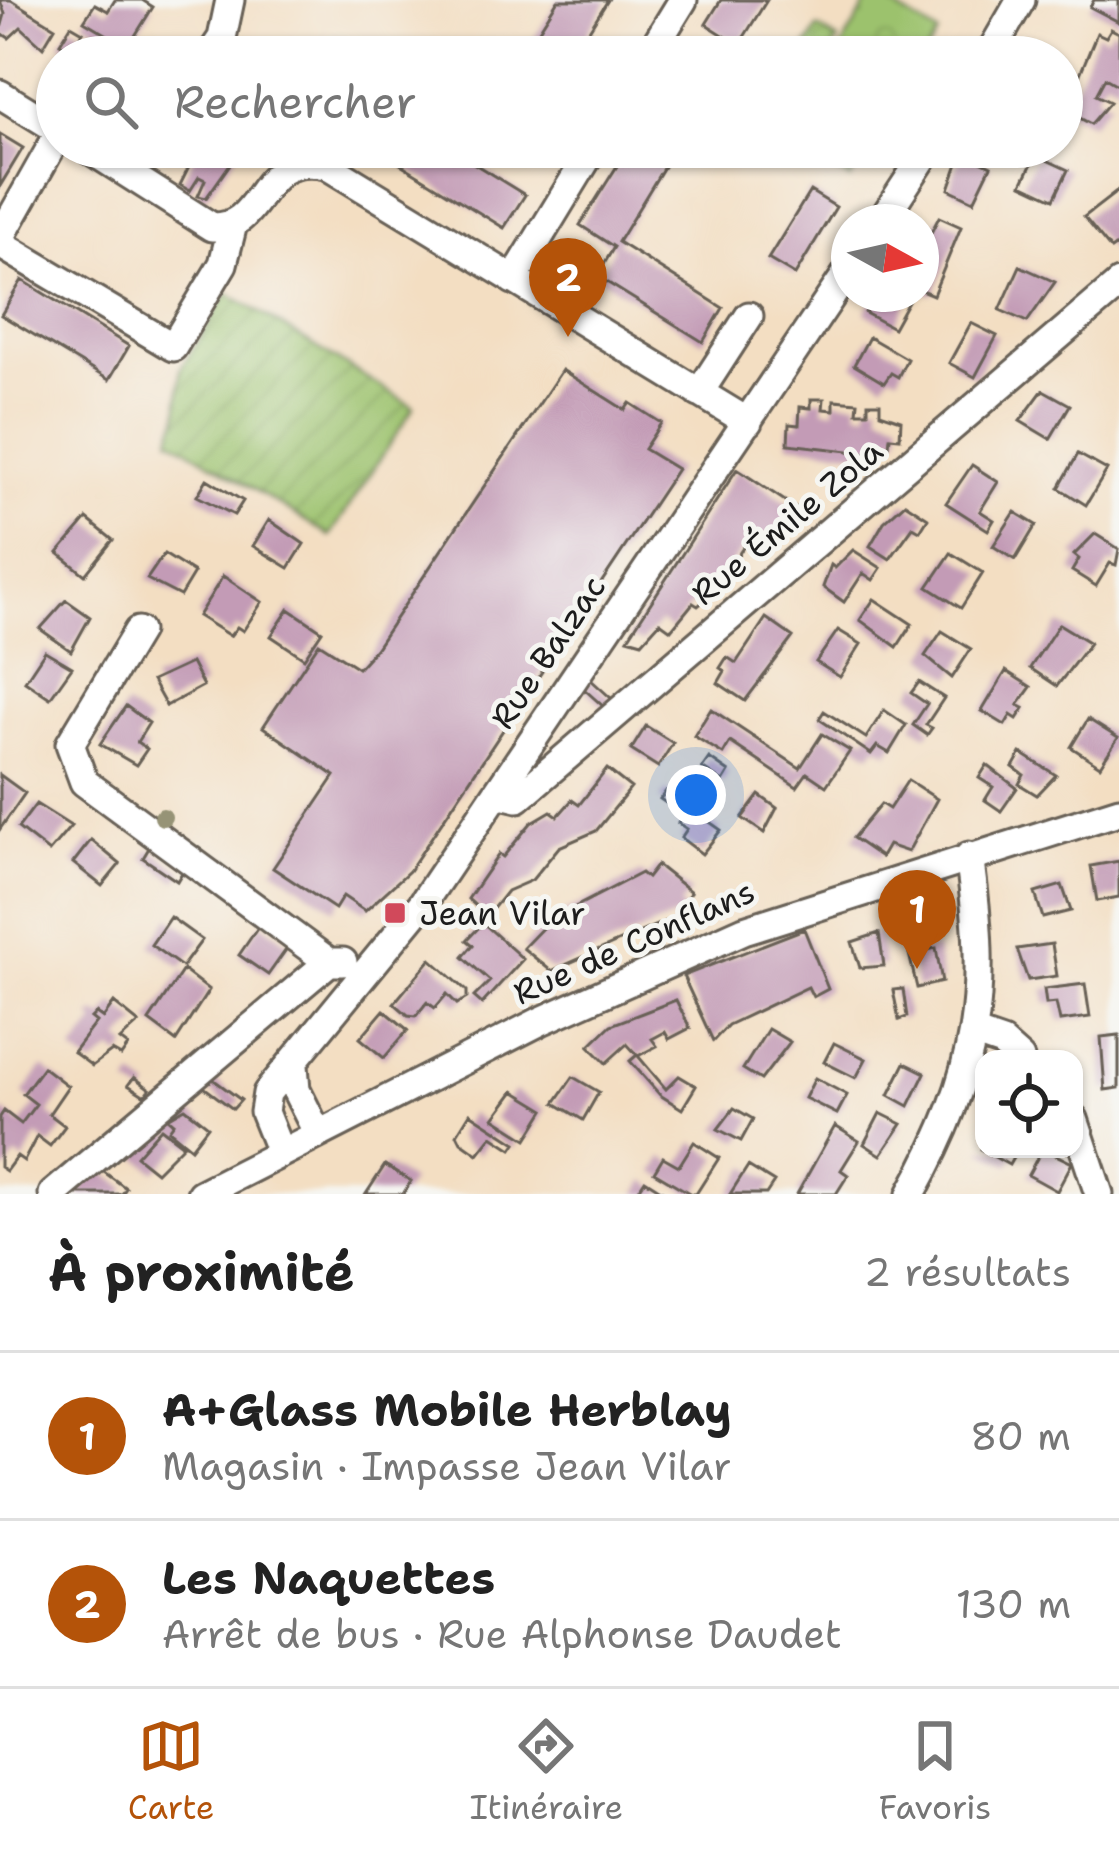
<!DOCTYPE html>
<html lang="fr">
<meta charset="utf-8">
<style>
body{margin:0;font-family:"Shantell Sans",sans-serif;background:#f2f2f2;color:#222}
.controls{position:absolute;right:36px;bottom:36px;display:grid;overflow:hidden;border-radius:24px;box-shadow:0 3px 9px #0004}
.controls button{width:108px;height:108px;display:grid;place-items:center;padding:0;border:0;border-bottom:3px solid #e0e0e0;background:#fff;color:#222;font:60px sans-serif}
.compass{position:absolute;left:831px;top:204px;width:108px;height:108px;border-radius:50%;background:#fff;box-shadow:0 3px 9px #0004;rotate:98deg}
.you{position:absolute;left:696px;top:795px;width:42px;height:42px;margin:-30px;border:9px solid #fff;border-radius:50%;background:#1a73e8;box-shadow:0 0 0 18px #1a73e833}
.badge{display:grid;place-items:center;width:78px;height:78px;border-radius:50%;background:#b45309;color:#fff;font-size:39px;font-weight:700}
.pin{position:absolute;translate:-50% -99px;filter:drop-shadow(0 3px 6px #0008)}
.pin::after{content:'';position:absolute;top:63px;width:42px;height:36px;background:inherit;clip-path:polygon(0 0,100% 0,50% 100%)}
.list{margin:0;padding:0;list-style:none}
h2{display:flex;justify-content:space-between;align-items:center;height:156px;margin:0;padding:0 48px;font-size:51px}
h2 small{font-size:39px;font-weight:400;color:#767676}
.list li{display:grid;grid-template-columns:78px 1fr auto;gap:36px;align-items:center;box-sizing:border-box;height:168px;padding:0 48px;border-top:3px solid #e0e0e0}
.list b{display:block;font-size:45px;white-space:nowrap}
.list p{margin:0;font-size:39px;white-space:nowrap;color:#767676}
.list em{font-size:39px;font-style:normal;color:#767676}
.icon{flex:none;width:66px;height:66px;fill:none;stroke:currentColor;stroke-width:2;stroke-linecap:round;stroke-linejoin:round}
.map{position:relative;flex:none;width:1119px;height:1194px;overflow:hidden}
.search{position:absolute;background:#fff;box-shadow:0 3px 9px #0004;left:36px;right:36px;top:36px;height:132px;display:flex;align-items:center;gap:30px;box-sizing:border-box;padding:0 42px;border-radius:66px;color:#767676;font-size:45px}
.sheet{height:492px;background:#fff}
nav{display:flex;justify-content:space-around;align-items:center;box-sizing:border-box;height:168px;border-top:3px solid #e0e0e0;background:#fff;font-size:33px;color:#767676}
nav a{display:grid;justify-items:center;gap:6px}
nav .on{color:#b45309}
.map>svg:first-child{display:block}
.park{fill:url(#park-crowns);stroke:#5c6f44;stroke-width:3}
.garden{fill:url(#garden-furrows);stroke:#5c6f44;stroke-width:3}
.building{fill:#c39bb6}
.lines{fill:none;stroke-linecap:round;stroke-linejoin:round}
.minor-casing{stroke:#676056;stroke-width:33}
.minor{stroke:#fff;stroke-width:27}
.tree{fill:#969376}
.poi-dot{fill:#d1495b;stroke:#f6f6f2;stroke-width:4.5}
.labels{text-anchor:middle;dominant-baseline:central;stroke-width:10;stroke-linejoin:round;paint-order:stroke}
.street-label{font-size:33px;fill:#1c1c1c;stroke:#f6f6f2}
.poi-label{font-size:33px;fill:#1c1c1c;stroke:#f6f6f2;text-anchor:start}
</style>
<div class="map">
<svg width="1119" height="1194" viewBox="0 0 1119 1194">
<defs>
<pattern id="park-crowns" width="20" height="18" patternUnits="userSpaceOnUse" patternTransform="scale(3)"><rect width="20" height="18" fill="#9cc26d"/><path d="M2 6a3 3 0 1 1 6 0M12 15a3 3 0 1 1 6 0" fill="none" stroke="#86a65e"/></pattern>
<pattern id="garden-furrows" width="10" height="10" patternUnits="userSpaceOnUse" patternTransform="scale(3)"><rect width="10" height="10" fill="#9cc26d"/><path d="M-1 1l2-2M0 10L10 0M9 11l2-2" fill="none" stroke="#86a65e"/></pattern>
</defs>
<rect width="100%" height="100%" fill="#f6f6f2"/>
<filter id="ink" filterUnits="userSpaceOnUse"><feTurbulence type="fractalNoise" baseFrequency=".00833" numOctaves="2"/><feDisplacementMap in="SourceGraphic" scale="24" xChannelSelector="R" yChannelSelector="G"/><feConvolveMatrix kernelMatrix="1 2 1 2 8 2 1 2 1" color-interpolation-filters="sRGB"/></filter>
<filter id="wash" filterUnits="userSpaceOnUse"><feTurbulence type="fractalNoise" baseFrequency=".004" numOctaves="4" result="noise"/><feDisplacementMap in="SourceGraphic" scale="48" xChannelSelector="R" yChannelSelector="G"/><feGaussianBlur stdDeviation="2.7" result="paint"/><feColorMatrix in="noise" values="0 0 0 0 0 0 0 0 0 0 0 0 0 0 0 0 0 1.4 0 .05"/><feComposite in="paint" operator="in"/></filter>
<g filter="url(#wash)">
<rect width="100%" height="100%" fill="#f3dec2"/>
<path class="park" d="M869,0H883L938,34L924,57H836Z
M818,28L838,40L828,57H800Z
M794,147H870L850,179Z"/>
<path class="garden" d="M228,293L414,407L330,536L170,438L178,418L181,368Z"/>
<g id="blocks">
<path class="building" d="M0,0H11L55,27L43,47L21,27L9,38L0,32L5,14Z
M115,0H142L153,7L128,47L84,21L95,4L108,11Z
M558,0H608L572,57H522Z
M721,0H767L739,45L706,24Z
M1094,0H1119V22L1090,7Z
M71,25L83,32L71,50L60,43Z
M1111,29L1119,33V86L1105,78L1096,95L1110,102L1091,124L1065,110L1097,33L1106,37Z
M0,134L23,148L0,186Z
M199,147H242L206,198L198,196L205,180L199,177L190,191L180,185Z
M373,147H447L525,195L504,228Z
M629,147H676L618,242L723,308L703,342L597,276L614,247L580,225Z
M962,152L991,166L974,201L949,189Z
M1036,155L1068,170L1054,199L1022,184Z
M1119,190V244L1111,250L1084,217Z
M810,191L836,207L795,275L768,259Z
M939,217L961,227L933,295L921,290V252Z
M1020,266L1055,282L1027,322L1000,310Z
M22,280L129,346L109,380L1,315Z
M875,294L908,301L893,328L865,313Z
M971,323L997,336L975,377L949,363Z
M869,337L907,359L898,377L891,373L884,383L854,365Z
M562,370L625,410L630,403L661,423L644,449L677,469L409,871L365,911L343,896L335,909L273,868L335,776L263,727L319,643L358,668L375,649Z
M1043,390L1070,405L1050,439L1020,421Z
M811,399H824L823,409L834,410V400L858,402L857,412H868V403H880V413L901,420L900,438L890,437L889,446L876,445L875,454L788,444L789,424L799,425L800,407L811,408Z
M1078,454L1107,470L1086,505L1059,488Z
M972,465L998,482L980,511L994,520L988,530L946,503Z
M737,469L800,511L784,534L777,528L762,550L748,540L712,594L698,606L693,603L671,630L660,622L642,642L628,638Z
M207,479L243,501L234,515L197,496Z
M905,503L928,518L920,531L913,527L890,559L870,546L884,522Z
M1015,512L1036,525L1015,560L993,546Z
M87,519L113,540L85,575L58,553Z
M269,520L304,544L289,568L253,546Z
M1095,534L1119,549L1116,565L1110,563L1096,586L1072,571L1079,559L1074,555Z
M853,550L881,568L873,580L863,573L844,602L823,587L831,565L835,568Z
M951,553L983,573L961,608L928,587Z
M164,554L194,573L180,596L147,579Z
M223,576L262,602L243,631L237,627L230,636L198,616Z
M874,599L912,624L897,647L860,620Z
M66,600L90,617L71,651L40,629Z
M289,609L322,631L304,658L271,636Z
M766,618L793,637L745,701L718,683L725,671L720,668L727,657L736,663Z
M1059,624L1090,643L1057,686L1030,668Z
M838,630L861,644L840,677L816,662Z
M942,631L971,649L952,678L925,656Z
M45,651L72,667L50,698L25,681Z
M191,663L203,686L166,706L152,681Z
M1006,671L1031,687L1018,705L1024,708L1017,719L1011,715L1005,725L982,711Z
M590,679L612,699L604,707L584,689Z
M919,682L944,698L926,725L932,728L927,735L913,725L927,704L911,693Z
M126,706L149,723L137,742L147,749L136,765L100,744Z
M711,709L800,768L822,734L850,751L826,786L807,773L797,787L730,742L723,754L694,736Z
M884,710L906,725L889,753L877,746L871,754L819,719L824,711L866,738Z
M1088,719L1118,738L1100,766L1071,747Z
M646,726L673,743L658,767L631,750Z
M1021,753L1056,775L1037,795L1019,784L1024,775L1013,767Z
M709,758L729,772L723,782L702,768Z
M987,765L1017,788L1001,811L985,800L993,787L979,778Z
M607,769L631,788L596,831L559,847L532,880L507,891L487,916L468,899L499,854L503,857L531,823L551,811L558,816L572,800L579,805Z
M0,775L25,793L0,829Z
M908,780L937,799L908,852L888,845L881,857L853,838L881,804L889,809Z
M666,791L721,830L702,854L681,838L687,829L678,823L683,815L660,799Z
M759,795L777,808L764,833L742,818Z
M36,804L71,826L49,852L18,828Z
M91,840L120,864L102,886L73,863Z
M149,848L183,871L177,881L143,858Z
M1119,861V897L1097,901L1091,866Z
M657,865L691,892L680,906L686,912L551,971L523,948L550,920L641,873L647,878Z
M1062,885L1071,911L1043,918L1035,893Z
M170,917L202,940L182,967L151,945Z
M261,923L290,944L268,975L239,955Z
M483,923L523,959L482,1004L474,997L490,981L463,957L473,945L467,940Z
M804,929L828,989L813,997L808,987L728,1025L713,1041L683,976Z
M879,933L884,966L860,968L852,942Z
M1052,944L1057,976L1028,980L1017,949Z
M936,948L942,982L917,988L909,954Z
M431,959L467,991V998L457,1004L447,994L435,1008L427,1002L416,1016L408,1015L394,1003Z
M183,970L209,990L176,1041L149,1021Z
M1085,984L1090,1017L1060,1021L1056,1003L1046,1004L1044,989Z
M903,989L907,1017L899,1020L893,990Z
M676,1000L690,1028L669,1039L665,1032L652,1039L657,1046L638,1056L666,1089L679,1076L696,1086L682,1109L660,1095L630,1061L637,1055L627,1044L606,1063L589,1046L611,1025Z
M114,1003L139,1023L120,1040L128,1046L121,1056L112,1051L92,1066L73,1052L96,1022L91,1018L96,1013L103,1018Z
M384,1010L408,1030L384,1058L360,1038Z
M768,1029L790,1042L761,1080L743,1069Z
M1119,1035V1088L1105,1090L1101,1037Z
M834,1043L866,1059L856,1078L824,1062Z
M905,1063L925,1073L909,1106L889,1095Z
M43,1067L68,1086L49,1114L65,1126L50,1146L37,1136L24,1161L17,1156L6,1171L0,1167V1117L4,1111L21,1124L36,1104L23,1094Z
M206,1074L241,1100L233,1109L197,1082Z
M134,1077L150,1089L145,1096L128,1085Z
M573,1077L599,1092L583,1120L555,1103Z
M815,1078L847,1095L837,1114L805,1098Z
M514,1091L545,1110L527,1139L494,1118Z
M185,1108L208,1126L191,1148L169,1130L174,1123L168,1118Z
M734,1108L753,1119L741,1141L718,1129Z
M470,1113L516,1143L512,1149L492,1136L478,1154L461,1142L457,1134Z
M880,1113L902,1124L881,1155L864,1144Z
M835,1126L859,1141L841,1170L848,1175L836,1194H797Z
M161,1128L183,1145L156,1172L136,1156Z
M694,1142L719,1158L696,1194H691L654,1172L663,1157L679,1166Z
M980,1149H1018L1009,1165Z
M1042,1149H1059L1056,1155L1072,1163L1057,1191L1028,1175Z
M385,1165L411,1181L403,1194H366Z
M748,1166L774,1182L766,1194H730Z
M97,1167L126,1188L122,1194H77Z
M645,1180L667,1194H636Z"/>
</g>
</g>
<g filter="url(#ink)">
<use href="#blocks" fill-opacity="0" stroke="#676056" stroke-width="3"/>
<g class="lines">
<g class="minor-casing">
<path id="minor" d="M209,57L222,38L230,0
M648,57L683,0
M988,57L1021,0
M0,94L57,129
M86,147L212,227C267,229 255,150 326,165L748,422
M129,174L147,147
M881,222L930,147
M0,238L57,137
M0,244L173,347L223,264L233,224
M513,280L594,147
M699,393L749,316
M138,631L70,744L84,782L329,962
M497,793L518,798L1119,284
M976,1034L1002,1043L1020,1059
M294,1065L296,1090L317,1132
M1074,1119L1099,1194
M280,1152L264,1112L267,1093L422,904L849,270
M53,1194L329,962H343
M201,1194L541,1021L744,930L1119,811
M911,1194C979,1071 989,994 969,856"/>
</g>
<use href="#minor" class="minor"/>
</g>
<circle class="tree" cx="163" cy="817" r="9"/>
</g>
<rect class="poi-dot" x="383" y="901" width="24" height="24" rx="6"/>
<g class="labels">
<g class="street-label">
<text transform="translate(787 522) rotate(-40)">Rue Émile Zola</text>
<text transform="translate(548 652) rotate(-56)">Rue Balzac</text>
<text transform="translate(634 942) rotate(-24)">Rue de Conflans</text>
</g>
<g class="poi-label">
<text x="419" y="913">Jean Vilar</text>
</g>
</g>
</svg>
<div class="controls">
<button><svg class="icon" aria-label="locate" viewBox="0 0 24 24"><circle cx="12" cy="12" r="6"/><path d="M12 2v4M12 18v4M2 12h4M18 12h4"/></svg></button>
</div>
<svg class="compass" viewBox="-18 -18 36 36"><path d="M0-13l5 13h-10z" fill="#e53935"/><path d="M0 13l5-13h-10z" fill="#767676"/></svg>
<div class="you"></div>
<div class="pin badge" style="left:917px;top:969px">1</div>
<div class="pin badge" style="left:568px;top:337px">2</div>
<div class="search"><svg class="icon" aria-label="search" viewBox="0 0 24 24"><circle cx="10" cy="10" r="6"/><path d="M15 15l6 6"/></svg>Rechercher</div>
</div>
<section class="sheet">
<h2>À proximité<small>2 résultats</small></h2>
<ul class="list">
<li><span class="badge">1</span><div><b>A+Glass Mobile Herblay</b><p>Magasin · Impasse Jean Vilar</p></div><em>80 m</em></li>
<li><span class="badge">2</span><div><b>Les Naquettes</b><p>Arrêt de bus · Rue Alphonse Daudet</p></div><em>130 m</em></li>
</ul>
</section>
<nav>
<a class="on"><svg class="icon" aria-label="map" viewBox="0 0 24 24"><path d="M3 6l6-2 6 2 6-2v14l-6 2-6-2-6 2zM9 4v14M15 6v14"/></svg>Carte</a>
<a><svg class="icon" aria-label="directions" viewBox="0 0 24 24"><path d="M12 3l9 9-9 9-9-9zM9 14v-3h6M13 9l2 2-2 2"/></svg>Itinéraire</a>
<a><svg class="icon" aria-label="saved" viewBox="0 0 24 24"><path d="M7 4h10v16l-5-4-5 4z"/></svg>Favoris</a>
</nav>
